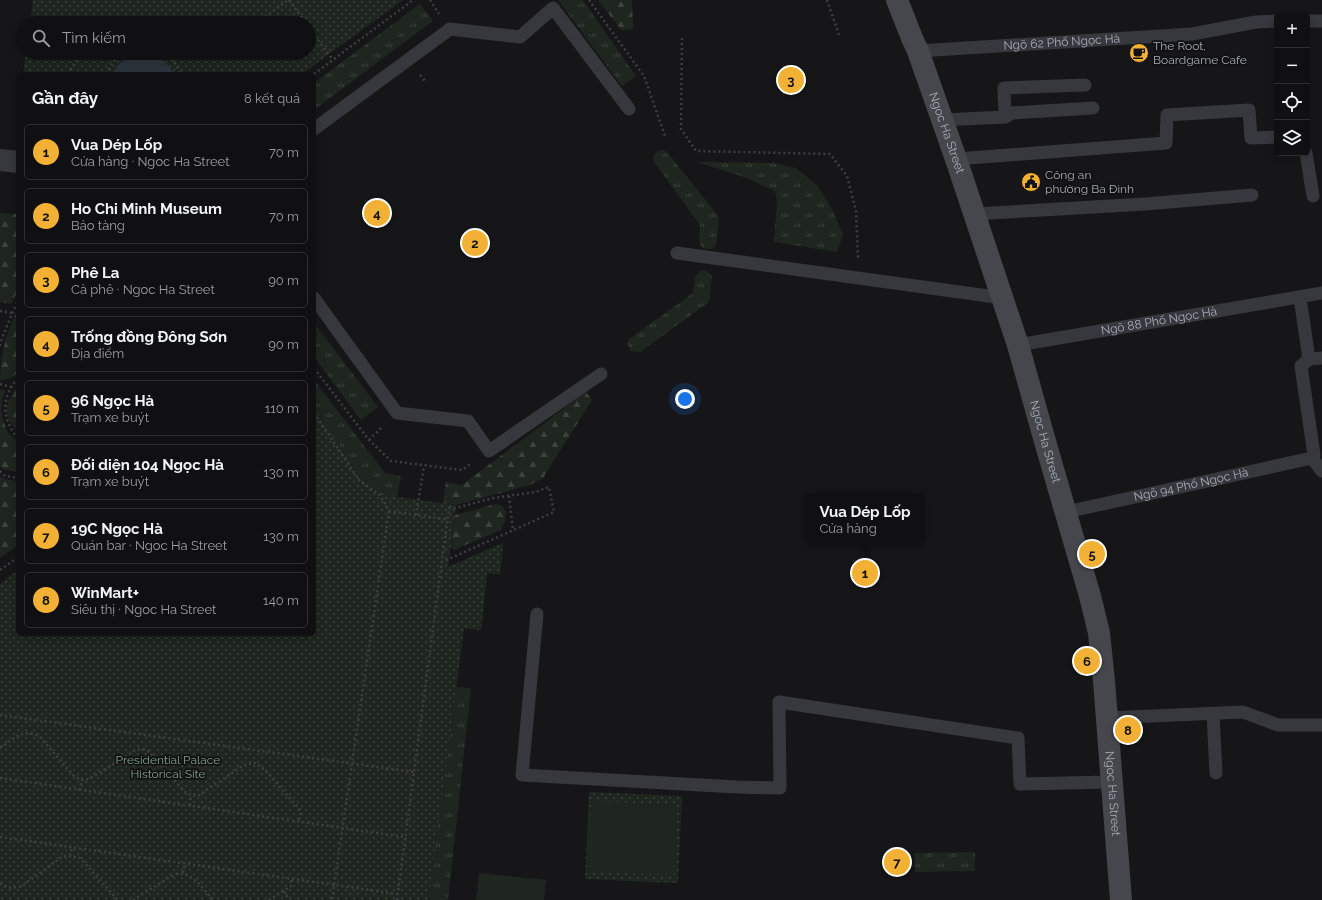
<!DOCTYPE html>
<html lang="vi">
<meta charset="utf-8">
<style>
body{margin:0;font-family:Raleway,sans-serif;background:#19191b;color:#f1f3f6}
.controls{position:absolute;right:12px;top:12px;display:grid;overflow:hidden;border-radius:6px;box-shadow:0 2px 10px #0003}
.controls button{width:36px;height:36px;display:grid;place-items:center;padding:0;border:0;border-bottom:1px solid #303032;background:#101012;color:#f1f3f6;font:20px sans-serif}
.you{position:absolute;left:685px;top:399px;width:14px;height:14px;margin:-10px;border:3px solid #fff;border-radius:50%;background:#1a73e8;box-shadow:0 0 0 6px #1a73e833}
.badge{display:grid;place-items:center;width:26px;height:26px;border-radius:50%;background:#f2b134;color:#111;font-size:13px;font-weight:700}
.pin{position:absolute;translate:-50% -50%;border:2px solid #fff;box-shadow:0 1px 4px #0006}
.popup{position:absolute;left:805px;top:493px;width:120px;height:52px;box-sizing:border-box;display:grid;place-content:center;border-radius:6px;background:#101012;filter:drop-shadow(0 1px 3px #0005);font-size:13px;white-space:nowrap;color:#9c9d9f}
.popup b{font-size:15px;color:#f1f3f6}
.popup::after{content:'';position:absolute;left:50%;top:100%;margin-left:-8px;border:8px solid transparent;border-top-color:#101012}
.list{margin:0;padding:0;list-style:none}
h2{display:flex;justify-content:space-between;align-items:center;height:52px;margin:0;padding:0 16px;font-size:17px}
h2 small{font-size:13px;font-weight:400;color:#9c9d9f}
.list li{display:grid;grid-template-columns:26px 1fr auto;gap:12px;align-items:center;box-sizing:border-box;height:56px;margin:0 8px 8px;padding:0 8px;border:1px solid #303032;border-radius:6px}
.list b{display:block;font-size:15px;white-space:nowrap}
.list p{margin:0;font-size:13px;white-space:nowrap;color:#9c9d9f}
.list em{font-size:13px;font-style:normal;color:#9c9d9f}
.icon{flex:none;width:22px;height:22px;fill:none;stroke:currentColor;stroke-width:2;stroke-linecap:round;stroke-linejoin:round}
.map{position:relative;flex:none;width:1322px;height:900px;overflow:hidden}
.search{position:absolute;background:#101012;box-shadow:0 2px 10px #0003;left:16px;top:16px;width:300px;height:44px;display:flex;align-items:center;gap:10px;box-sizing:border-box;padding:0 14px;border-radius:22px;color:#9c9d9f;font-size:15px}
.panel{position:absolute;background:#101012;box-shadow:0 2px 10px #0003;left:16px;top:72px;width:300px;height:564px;border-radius:6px}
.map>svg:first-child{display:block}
.grass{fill:url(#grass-tufts)}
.forest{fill:url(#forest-firs)}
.park{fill:url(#park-dots)}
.pitch{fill:#1e261f}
.water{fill:#2c353c}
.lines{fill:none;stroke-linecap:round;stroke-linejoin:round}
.path{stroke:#3d3f44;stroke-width:2.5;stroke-dasharray:2 3;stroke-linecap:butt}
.lane{stroke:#37383d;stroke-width:13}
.street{stroke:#37383d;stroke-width:22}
.secondary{stroke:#45474d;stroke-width:22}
.labels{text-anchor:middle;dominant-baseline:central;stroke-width:3.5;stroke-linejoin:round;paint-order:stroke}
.street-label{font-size:12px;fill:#a8adb8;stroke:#111113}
.poi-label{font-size:12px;fill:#a8adb8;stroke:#111113;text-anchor:start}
.park-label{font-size:12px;fill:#7fa381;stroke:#111113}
</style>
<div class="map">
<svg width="1322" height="900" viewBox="0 0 1322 900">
<defs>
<pattern id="grass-tufts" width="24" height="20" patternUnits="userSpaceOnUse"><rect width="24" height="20" fill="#1e261f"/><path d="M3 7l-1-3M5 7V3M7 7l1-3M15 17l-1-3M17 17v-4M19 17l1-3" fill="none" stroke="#3c433d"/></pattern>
<pattern id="forest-firs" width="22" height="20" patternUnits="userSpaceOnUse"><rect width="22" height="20" fill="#1e261f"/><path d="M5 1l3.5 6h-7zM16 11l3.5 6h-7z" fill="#3c433d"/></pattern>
<pattern id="park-dots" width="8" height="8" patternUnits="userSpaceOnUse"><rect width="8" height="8" fill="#1e261f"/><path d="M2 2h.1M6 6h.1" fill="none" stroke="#3c433d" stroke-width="1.8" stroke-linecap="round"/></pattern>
</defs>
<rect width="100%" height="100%" fill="#161618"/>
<path class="grass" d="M558,0H583L636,76L622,86Z
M420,4L433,21L314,110V83Z
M662,150L667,152L719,217L716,245L712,249H708L703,248L701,246L699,240L700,225L654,162C652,155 655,152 662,150Z
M697,162L774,163L796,168L818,186L833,211L843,235L837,252L774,242L777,202L775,191L747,178Z
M700,271C706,270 710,272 712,277L709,302L640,352L631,351L627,344L629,339L693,293L695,277Z
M314,323L378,407L361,420L314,357Z
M314,380L385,473L401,476L397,497L380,492L374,489L358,474L314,408Z
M503,543L500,574L487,573L481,630L464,628L456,687L471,688L448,900H428L430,883L448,567Z
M975,852V871L915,872L914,853Z"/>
<path class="forest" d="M598,0H632L633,29L621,30Z
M0,213L18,214V290L11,304L0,302Z
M18,309V372C13,377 7,381 0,380C0,355 7,331 18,309Z
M18,386V432C13,427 8,420 7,412C6,404 12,391 18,386Z
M0,389L5,390C0,406 0,416 8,432C11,436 17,440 18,444C20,449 18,466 18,472L5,470L0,466Z
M586,392L592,400L543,478L530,485L456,505L443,503L446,482L462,485Z
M0,476L4,479L18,481V545L0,558Z
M496,504L502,506L506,512L505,521L501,530L454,550L451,547L455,515Z"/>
<path class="park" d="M33,0H403L302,74H23L26,53H309V23H30Z
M314,408L358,474L374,489L380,492L397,497L456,505L448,567L503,543L500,574L487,573L481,630L464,628L428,900H0V584L18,570V634H314Z
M589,792L682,796L678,883L585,879Z"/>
<path class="pitch" d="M591,801L677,805L674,875L587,871Z
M479,873L546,880L544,900H476Z"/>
<path class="water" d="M140,54C155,55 166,59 174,74H112C120,61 125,58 140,54Z"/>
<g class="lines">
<path class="path" d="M289,0L306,23
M430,0L439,14
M589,0L644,76L665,136
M827,0L840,38
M106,23L115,20L134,17L156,23
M257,23L288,0
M309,28L333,60
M682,38L681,129L696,151L830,154L847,176L856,211L858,258
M163,53C172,58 177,65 181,74
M173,61L179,53
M68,74L81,53
M106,74C110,65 116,58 125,53
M314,74L413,0
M420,75L425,81
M0,311L12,313
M0,346L2,338L18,300
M314,368L369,440L391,461L462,470L472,463
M18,378C0,399 2,418 18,439
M0,384L12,387
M314,413L359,480L380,495L389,511L332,900
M369,440L383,426
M0,471L5,476L18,478
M509,496L513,530
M389,511L448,520
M416,515L424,466
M0,570L18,557
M0,715L414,772
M0,748C14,739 22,728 39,736L75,777L82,780L89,779L136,750L143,749L147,750L185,792L191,795L198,796L244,765L255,763L265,770L301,811L299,821
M0,778L405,837
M80,790L82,780
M190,805L191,795
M0,837L398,894
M70,856L72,848
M183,873L185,864
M0,883C6,889 14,888 22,886L63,856H70L80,858L118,900
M284,891L289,900
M133,900L175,874C194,872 201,887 213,900
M269,900L291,886L292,879
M397,900L449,508H456L493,498L536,492L549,487L554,512L442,562"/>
<g class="lane">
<path d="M1307,21H1322"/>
<path id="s1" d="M918,51L1192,34L1256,22L1277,21"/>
<path d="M1005,117L1004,88L1085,85"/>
<path d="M942,120L1005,117L1012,113L1093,108"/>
<path d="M314,129L450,29L520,37L553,8L629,109"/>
<path d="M1306,153L1313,196"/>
<path d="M956,159L1166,143L1167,115L1249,110L1251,138L1277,137"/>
<path d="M974,214L1145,204L1252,195"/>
<path d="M677,253L1003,298"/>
<path d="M314,298L397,413L468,421L489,451L601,374"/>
<path id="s2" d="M1018,345L1322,293"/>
<path d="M1309,359L1322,358"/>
<path d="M1312,458L1322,471"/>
<path id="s3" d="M1066,512L1312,458L1314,455L1301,366L1309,359L1300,298"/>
<path d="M537,614L522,775L737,787L780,788L779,702L1018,738L1020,784L1111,782"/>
<path d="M1213,714L1216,773"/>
<path d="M1107,718L1243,712L1278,725H1322"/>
</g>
<path class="street" d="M0,160L18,162"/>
<path class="secondary" id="s4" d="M897,0L912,38L918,51L956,159L1018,345L1046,445L1090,596L1099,633L1104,681L1121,900"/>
</g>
<defs>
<g id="cafe-disc" transform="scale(1)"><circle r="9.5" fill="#f2b134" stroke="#111113"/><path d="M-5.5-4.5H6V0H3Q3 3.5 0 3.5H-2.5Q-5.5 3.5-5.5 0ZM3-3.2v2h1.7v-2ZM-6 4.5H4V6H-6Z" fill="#111"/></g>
<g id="civic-disc" transform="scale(1)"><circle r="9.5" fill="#f2b134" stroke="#111113"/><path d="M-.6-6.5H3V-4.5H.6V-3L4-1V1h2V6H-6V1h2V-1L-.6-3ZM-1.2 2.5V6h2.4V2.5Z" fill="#111"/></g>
</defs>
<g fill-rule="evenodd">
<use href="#cafe-disc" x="1139" y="53"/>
<use href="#civic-disc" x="1031" y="182"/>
</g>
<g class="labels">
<g class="street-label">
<text stroke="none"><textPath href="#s1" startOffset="144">Ngõ 62 Phố Ngọc Hà</textPath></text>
<text stroke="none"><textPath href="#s4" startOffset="142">Ngoc Ha Street</textPath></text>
<text stroke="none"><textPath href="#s2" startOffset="143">Ngõ 88 Phố Ngọc Hà</textPath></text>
<text stroke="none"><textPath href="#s4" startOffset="466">Ngoc Ha Street</textPath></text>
<text stroke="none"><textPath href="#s3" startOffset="128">Ngõ 94 Phố Ngọc Hà</textPath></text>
<text stroke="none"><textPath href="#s4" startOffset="826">Ngoc Ha Street</textPath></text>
</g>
<g class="poi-label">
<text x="1153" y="46">The Root,<tspan x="1153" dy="14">Boardgame Cafe</tspan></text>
<text x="1045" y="175">Công an<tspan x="1045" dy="14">phường Ba Đình</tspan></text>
</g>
<g class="park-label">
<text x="168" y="760">Presidential Palace<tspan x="168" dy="14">Historical Site</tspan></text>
</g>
</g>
</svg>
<div class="controls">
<button>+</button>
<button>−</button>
<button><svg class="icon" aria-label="locate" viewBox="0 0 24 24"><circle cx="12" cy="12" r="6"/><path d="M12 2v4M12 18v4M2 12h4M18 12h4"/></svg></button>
<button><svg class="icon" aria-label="layers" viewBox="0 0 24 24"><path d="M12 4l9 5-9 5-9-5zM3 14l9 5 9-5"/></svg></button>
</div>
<div class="you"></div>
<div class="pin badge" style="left:865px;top:573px">1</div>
<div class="popup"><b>Vua Dép Lốp</b>Cửa hàng</div>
<div class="pin badge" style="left:475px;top:243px">2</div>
<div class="pin badge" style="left:791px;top:80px">3</div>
<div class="pin badge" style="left:377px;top:213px">4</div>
<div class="pin badge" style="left:1092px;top:554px">5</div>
<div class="pin badge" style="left:1087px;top:661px">6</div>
<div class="pin badge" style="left:897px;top:862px">7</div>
<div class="pin badge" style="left:1128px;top:730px">8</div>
<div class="search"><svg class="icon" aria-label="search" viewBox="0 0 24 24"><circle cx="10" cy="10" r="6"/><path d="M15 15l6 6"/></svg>Tìm kiếm</div>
<section class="panel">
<h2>Gần đây<small>8 kết quả</small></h2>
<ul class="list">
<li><span class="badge">1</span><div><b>Vua Dép Lốp</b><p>Cửa hàng · Ngoc Ha Street</p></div><em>70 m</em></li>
<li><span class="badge">2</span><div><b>Ho Chi Minh Museum</b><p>Bảo tàng</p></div><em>70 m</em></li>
<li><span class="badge">3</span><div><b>Phê La</b><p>Cà phê · Ngoc Ha Street</p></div><em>90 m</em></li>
<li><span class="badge">4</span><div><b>Trống đồng Đông Sơn</b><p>Địa điểm</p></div><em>90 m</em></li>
<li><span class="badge">5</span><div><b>96 Ngọc Hà</b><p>Trạm xe buýt</p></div><em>110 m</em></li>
<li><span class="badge">6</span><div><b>Đối diện 104 Ngọc Hà</b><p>Trạm xe buýt</p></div><em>130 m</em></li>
<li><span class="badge">7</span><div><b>19C Ngọc Hà</b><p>Quán bar · Ngoc Ha Street</p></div><em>130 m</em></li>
<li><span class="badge">8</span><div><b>WinMart+</b><p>Siêu thị · Ngoc Ha Street</p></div><em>140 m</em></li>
</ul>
</section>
</div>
